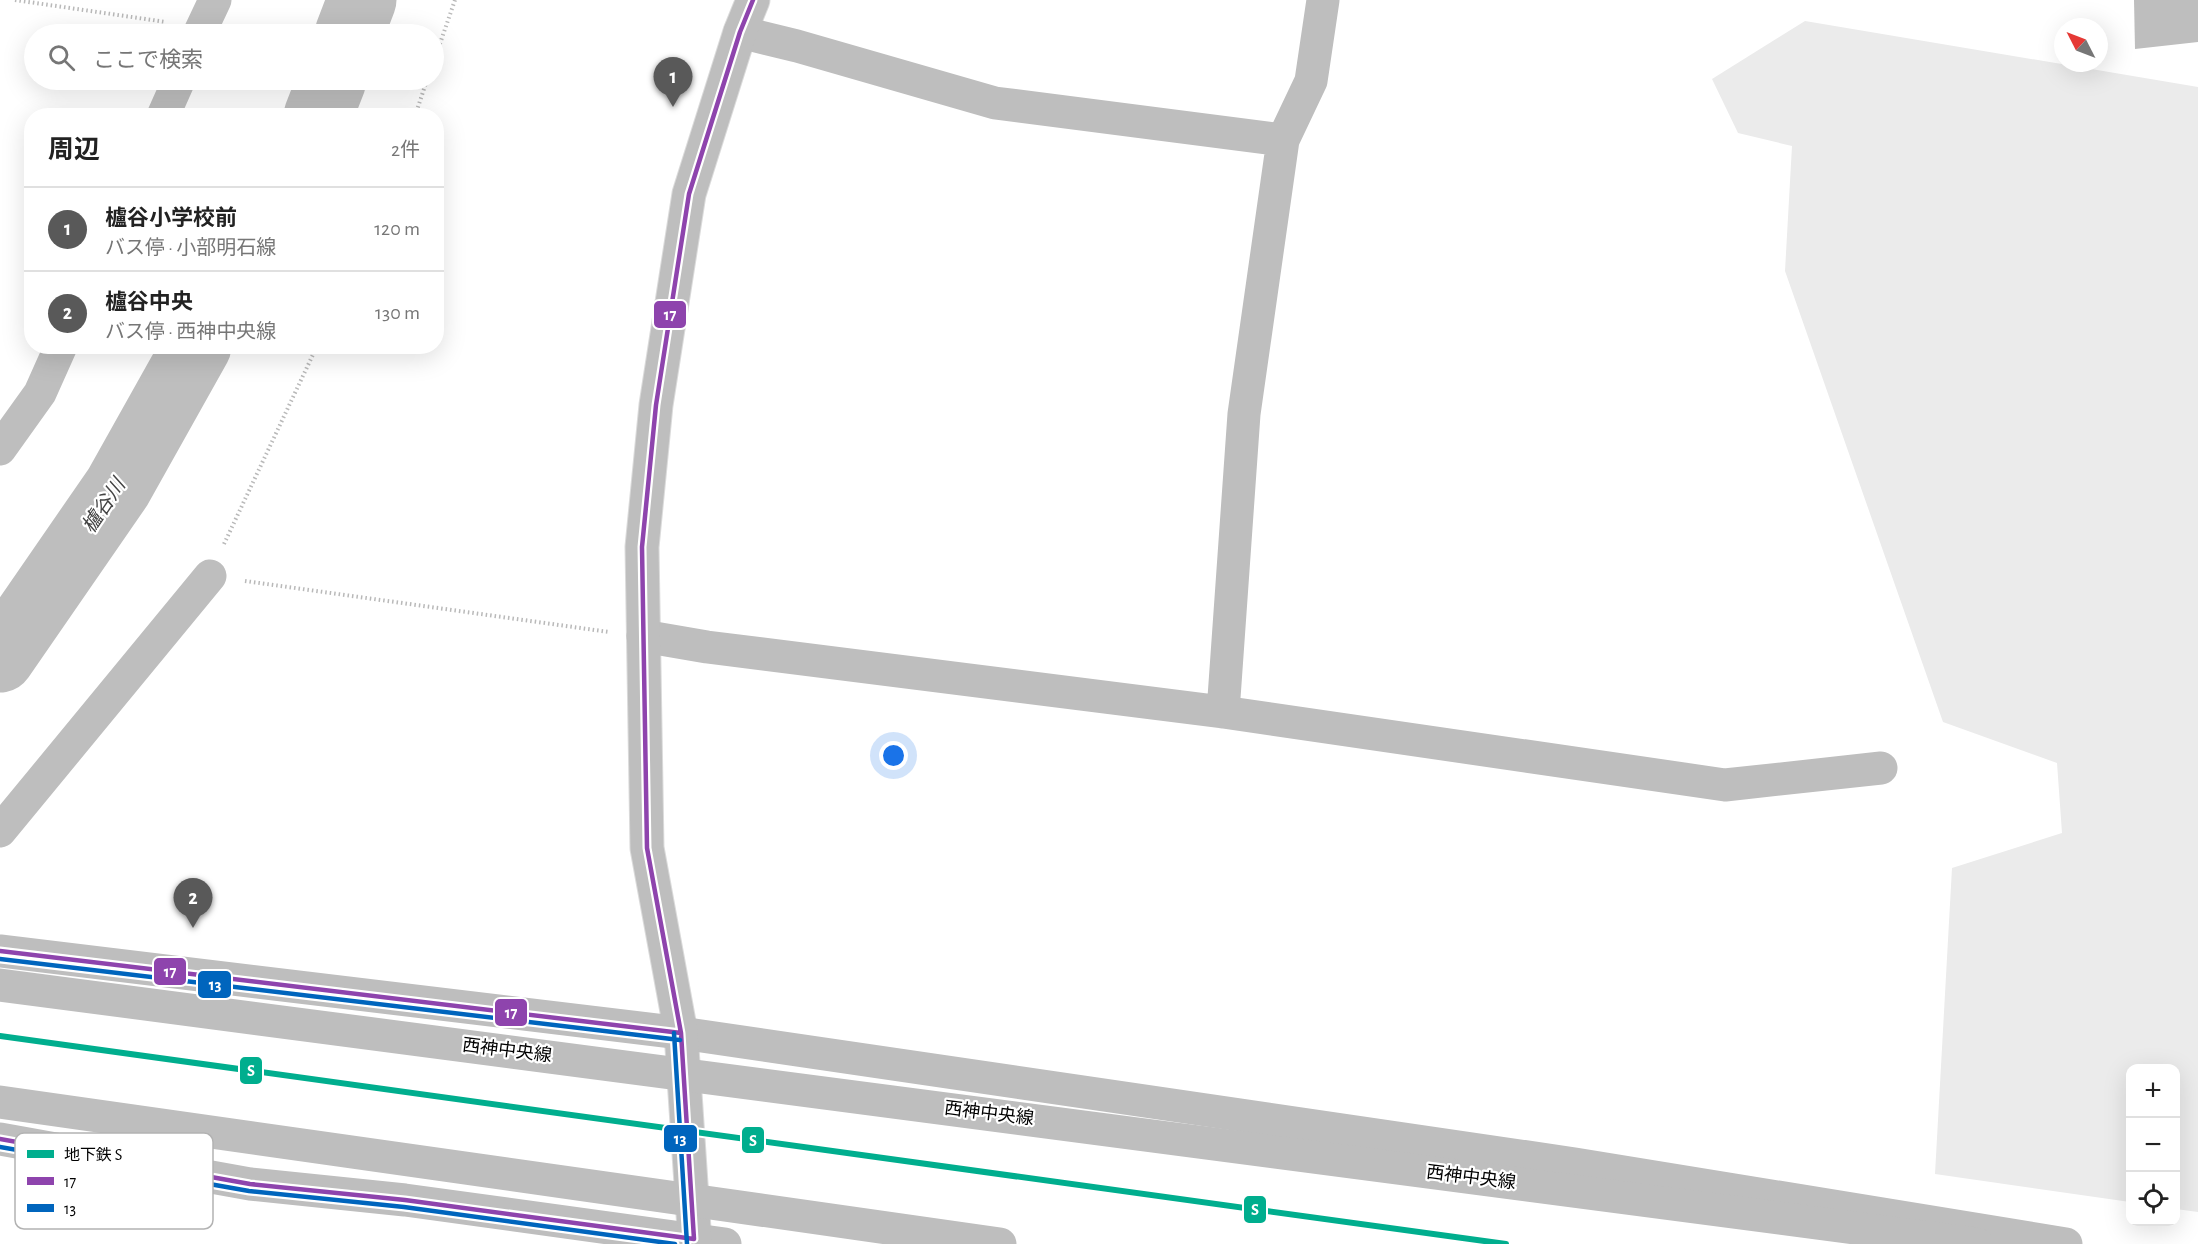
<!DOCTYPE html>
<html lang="ja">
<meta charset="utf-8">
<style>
body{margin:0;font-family:"Alegreya Sans","Noto Sans JP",sans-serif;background:#f2f2f2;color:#222}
.controls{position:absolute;right:18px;bottom:18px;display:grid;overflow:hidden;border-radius:12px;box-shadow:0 6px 24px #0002}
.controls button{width:54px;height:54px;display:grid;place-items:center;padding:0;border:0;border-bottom:2px solid #e0e0e0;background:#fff;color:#222;font:30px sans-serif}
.compass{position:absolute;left:2054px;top:18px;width:54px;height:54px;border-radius:50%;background:#fff;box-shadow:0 6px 24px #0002;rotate:312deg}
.you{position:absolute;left:894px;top:756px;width:21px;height:21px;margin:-15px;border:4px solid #fff;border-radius:50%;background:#1a73e8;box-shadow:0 0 0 9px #1a73e833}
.badge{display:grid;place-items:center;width:39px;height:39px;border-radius:50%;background:#595959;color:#fff;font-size:20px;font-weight:700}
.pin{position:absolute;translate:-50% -50px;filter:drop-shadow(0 2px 3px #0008)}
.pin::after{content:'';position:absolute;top:32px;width:21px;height:18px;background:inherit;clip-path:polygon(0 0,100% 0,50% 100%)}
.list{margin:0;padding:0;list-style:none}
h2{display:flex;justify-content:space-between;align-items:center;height:78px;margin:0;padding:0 24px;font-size:26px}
h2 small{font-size:20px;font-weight:400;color:#767676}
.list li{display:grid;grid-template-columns:39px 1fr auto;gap:18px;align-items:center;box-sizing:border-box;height:84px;padding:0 24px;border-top:2px solid #e0e0e0}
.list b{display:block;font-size:22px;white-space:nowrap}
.list p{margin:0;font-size:20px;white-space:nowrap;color:#767676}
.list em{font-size:20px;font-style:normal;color:#767676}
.icon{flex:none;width:33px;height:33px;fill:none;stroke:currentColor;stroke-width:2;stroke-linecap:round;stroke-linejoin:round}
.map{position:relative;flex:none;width:2198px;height:1244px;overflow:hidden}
.search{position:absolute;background:#fff;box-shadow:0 6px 24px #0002;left:24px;top:24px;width:420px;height:66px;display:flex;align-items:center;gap:15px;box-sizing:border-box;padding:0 21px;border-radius:33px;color:#767676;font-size:22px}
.panel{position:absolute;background:#fff;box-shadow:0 6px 24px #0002;left:24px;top:108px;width:420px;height:246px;border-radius:24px}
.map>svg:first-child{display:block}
.green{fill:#ebebeb}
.water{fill:#bebebe}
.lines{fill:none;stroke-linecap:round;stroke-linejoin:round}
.river{stroke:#bebebe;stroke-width:69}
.primary-casing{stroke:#dbdbdb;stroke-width:35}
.path{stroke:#b9b9b9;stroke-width:4;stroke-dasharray:1.5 3;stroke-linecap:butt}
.minor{stroke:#bebebe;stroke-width:33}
.tertiary{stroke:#bebebe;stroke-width:33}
.primary{stroke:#bebebe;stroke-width:33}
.tertiary-bridge{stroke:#bebebe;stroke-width:33}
.bus-1-casing{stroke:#fff;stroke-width:9}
.bus-2-casing{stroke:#fff;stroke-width:9}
.bus-1{stroke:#8e44ad;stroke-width:4.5}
.bus-2{stroke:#0065bd;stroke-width:4.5}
.metro-1-casing{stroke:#fff;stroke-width:10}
.metro-1{stroke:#00ae8e;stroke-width:6}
.labels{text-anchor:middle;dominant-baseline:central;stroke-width:4.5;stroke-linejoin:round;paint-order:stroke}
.street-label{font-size:18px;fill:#000;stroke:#fff}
.water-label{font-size:20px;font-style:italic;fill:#434343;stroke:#fff}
.key{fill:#fff;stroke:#b2b2b2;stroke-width:1.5}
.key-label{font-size:16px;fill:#000}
.line-badge{stroke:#fff;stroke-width:2}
.badge-label{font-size:16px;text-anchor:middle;font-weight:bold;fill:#fff}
</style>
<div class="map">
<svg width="2198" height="1244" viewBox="0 0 2198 1244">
<rect width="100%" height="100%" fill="#fff"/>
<path class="green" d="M1805,21L2198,87V1212L2176,1209V1068H2130V1202L1935,1174L1952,868L2062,833L2057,763L1943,722L1785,271L1792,146L1738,133L1712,79Z"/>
<path class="water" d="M2134,0H2198V42L2135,49Z"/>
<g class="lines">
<path class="river" d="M349,34L362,0
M318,116L332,80
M0,658L118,487L197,346"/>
<g class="primary-casing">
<path id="primary" d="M695,1244L681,1033L647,848L642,547L656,405L689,194L740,32L753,0"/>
</g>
<path class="path" d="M15,0L166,22
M434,61L455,0
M415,116L427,80
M224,544L317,346
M245,581L609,632"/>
<path class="minor" d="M740,32L797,46L995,103L1283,140
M199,34L215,0
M163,116L179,80
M0,449L40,393L61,346
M643,636L707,647L1223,712L1725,785L1881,768
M1223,712L1244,414L1283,140L1311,81L1323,0
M0,831L210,576"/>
<path class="tertiary" d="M0,951L681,1033L1575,1164L2066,1244
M0,1139L250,1184L405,1200L725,1244"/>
<use href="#primary" class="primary"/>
<path class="tertiary-bridge" d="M0,985L1977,1244
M0,1102L1000,1244"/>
<g class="bus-1-casing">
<path id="bus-1" d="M0,951L681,1033
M0,1139L250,1184L405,1200L694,1239L681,1033L647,848L642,547L656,405L689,194L740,32L753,0"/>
</g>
<g class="bus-2-casing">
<path id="bus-2" d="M0,959L680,1040
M674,1033L687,1244
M0,1147L249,1191L404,1207L675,1244"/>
</g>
<use href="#bus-1" class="bus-1"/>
<use href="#bus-2" class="bus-2"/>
<g class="metro-1-casing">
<path id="metro-1" d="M0,1036L1506,1244"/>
</g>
<use href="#metro-1" class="metro-1"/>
</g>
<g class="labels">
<g class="street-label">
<text transform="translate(507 1051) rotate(7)">西神中央線</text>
<text transform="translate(989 1114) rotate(7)">西神中央線</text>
<text transform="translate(1471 1178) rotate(7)">西神中央線</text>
</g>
<g class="water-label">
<text transform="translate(104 506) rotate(-56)">櫨谷川</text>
</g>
</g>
<rect x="15" y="1133" width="198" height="96" rx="9" class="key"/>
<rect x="27" y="1150" width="27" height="8" fill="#00ae8e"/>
<rect x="27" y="1177" width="27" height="8" fill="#8e44ad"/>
<rect x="27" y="1204" width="27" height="8" fill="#0065bd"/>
<g class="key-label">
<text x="64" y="1160">地下鉄 S</text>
<text x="64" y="1187">17</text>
<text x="64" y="1214">13</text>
</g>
<g class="line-badge">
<rect x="653" y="300" width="34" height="29" rx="6" fill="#8e44ad"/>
<rect x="153" y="957" width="34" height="29" rx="6" fill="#8e44ad"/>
<rect x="197" y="970" width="35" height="29" rx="6" fill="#0065bd"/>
<rect x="494" y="998" width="34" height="29" rx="6" fill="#8e44ad"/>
<rect x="239" y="1056" width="24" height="29" rx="6" fill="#00ae8e"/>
<rect x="663" y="1124" width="35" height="29" rx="6" fill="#0065bd"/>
<rect x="741" y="1126" width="24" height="28" rx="6" fill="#00ae8e"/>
<rect x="1243" y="1195" width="24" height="29" rx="6" fill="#00ae8e"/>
</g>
<g class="badge-label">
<text x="670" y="320">17</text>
<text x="170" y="977">17</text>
<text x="215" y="990">13</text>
<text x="511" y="1018">17</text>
<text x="251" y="1076">S</text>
<text x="680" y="1144">13</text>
<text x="753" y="1146">S</text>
<text x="1255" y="1215">S</text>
</g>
</svg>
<div class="controls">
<button>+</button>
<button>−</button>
<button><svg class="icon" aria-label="locate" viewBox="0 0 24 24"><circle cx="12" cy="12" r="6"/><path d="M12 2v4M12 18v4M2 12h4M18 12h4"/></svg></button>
</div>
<svg class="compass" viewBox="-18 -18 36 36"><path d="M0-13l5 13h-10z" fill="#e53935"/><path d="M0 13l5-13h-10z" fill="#767676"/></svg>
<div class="you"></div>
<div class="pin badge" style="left:673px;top:107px">1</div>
<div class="pin badge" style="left:193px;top:928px">2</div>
<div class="search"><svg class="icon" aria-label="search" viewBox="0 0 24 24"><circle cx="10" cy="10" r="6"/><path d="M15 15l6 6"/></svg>ここで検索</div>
<section class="panel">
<h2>周辺<small>2件</small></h2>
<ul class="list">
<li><span class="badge">1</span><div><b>櫨谷小学校前</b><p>バス停 · 小部明石線</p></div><em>120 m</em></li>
<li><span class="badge">2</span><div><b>櫨谷中央</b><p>バス停 · 西神中央線</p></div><em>130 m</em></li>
</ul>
</section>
</div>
